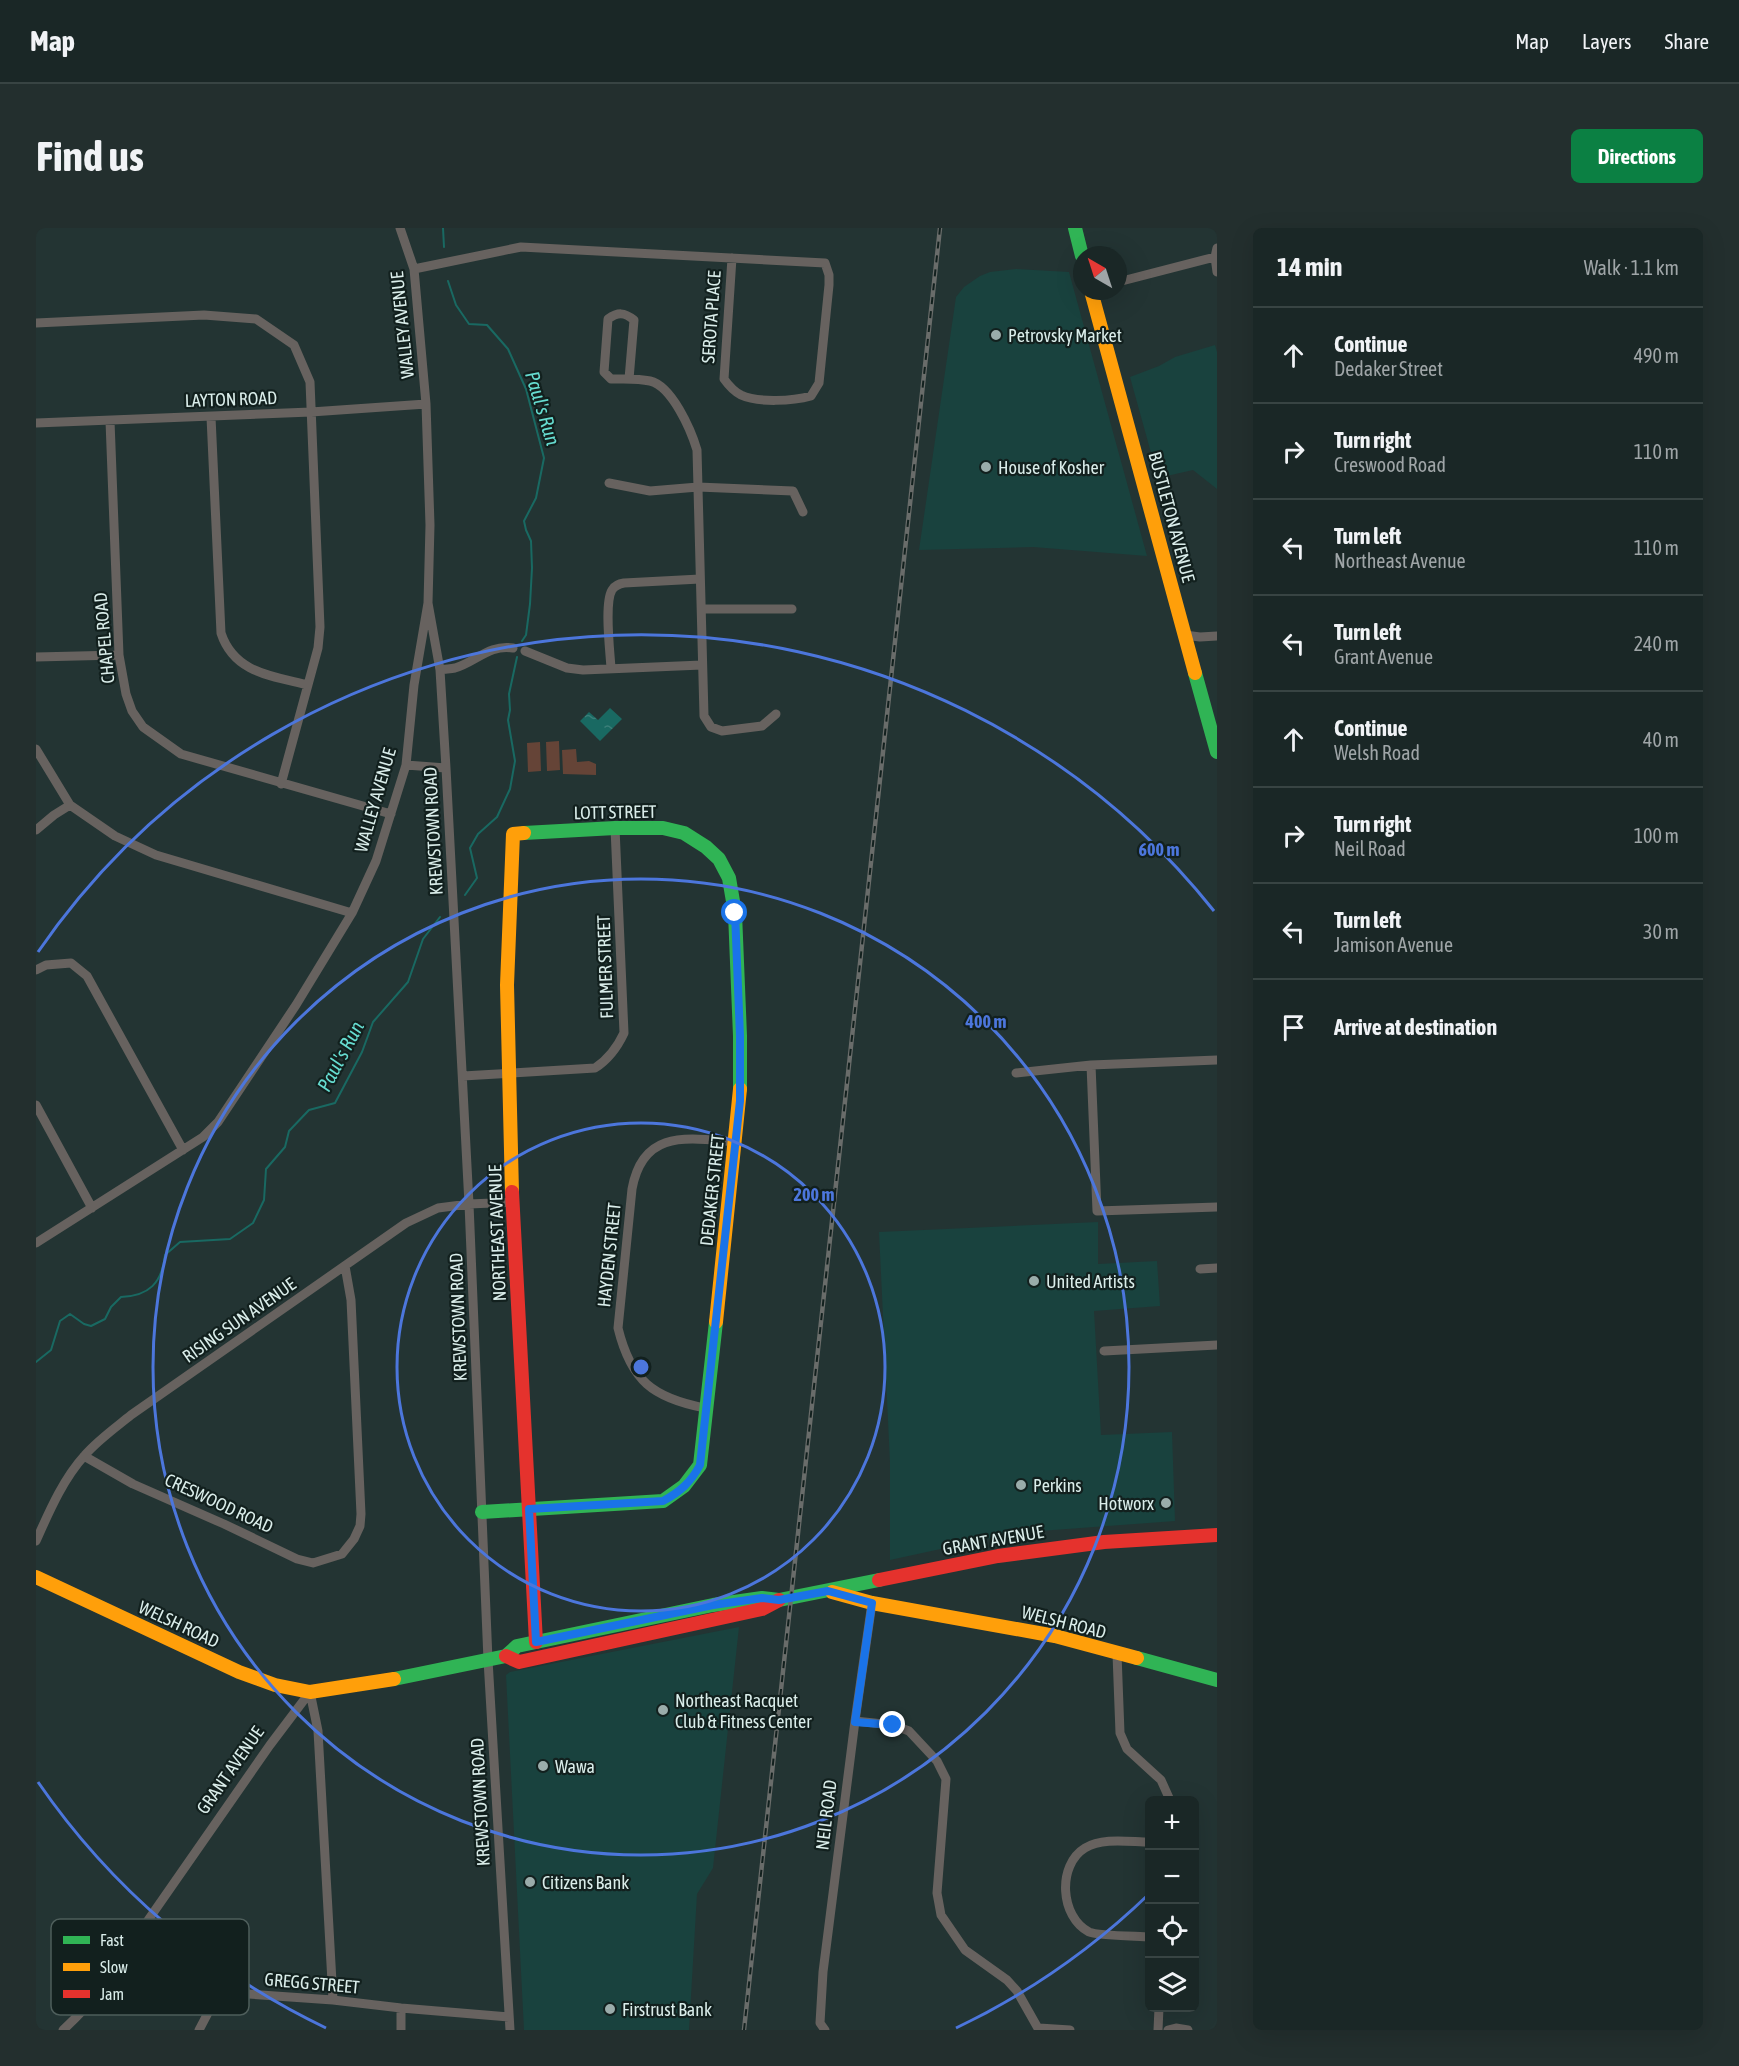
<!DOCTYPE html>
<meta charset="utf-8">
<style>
body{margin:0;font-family:"Asap Condensed",sans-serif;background:#232f2e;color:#f1f3f6}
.controls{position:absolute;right:18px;bottom:18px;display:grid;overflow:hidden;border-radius:9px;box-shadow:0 6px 24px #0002}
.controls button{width:54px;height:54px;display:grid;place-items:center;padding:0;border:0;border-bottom:2px solid #384443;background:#1a2726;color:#f1f3f6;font:30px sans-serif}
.compass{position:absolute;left:1037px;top:18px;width:54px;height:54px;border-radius:50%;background:#1a2726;box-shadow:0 6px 24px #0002;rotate:321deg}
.stop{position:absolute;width:18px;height:18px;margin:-14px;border:4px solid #1a73e8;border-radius:50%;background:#fff}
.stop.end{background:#1a73e8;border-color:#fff;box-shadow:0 2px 6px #0008}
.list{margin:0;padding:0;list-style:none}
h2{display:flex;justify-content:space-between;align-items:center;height:78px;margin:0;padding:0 24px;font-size:26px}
h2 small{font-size:20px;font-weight:400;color:#9fa5a7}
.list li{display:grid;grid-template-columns:39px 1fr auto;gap:18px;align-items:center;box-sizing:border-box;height:96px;padding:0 24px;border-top:2px solid #384443}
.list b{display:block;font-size:22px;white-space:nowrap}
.list p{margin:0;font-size:20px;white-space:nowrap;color:#9fa5a7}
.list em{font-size:20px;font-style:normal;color:#9fa5a7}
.icon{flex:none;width:33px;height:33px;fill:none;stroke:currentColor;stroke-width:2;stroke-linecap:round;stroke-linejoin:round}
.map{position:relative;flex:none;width:1181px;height:1802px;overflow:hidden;border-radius:9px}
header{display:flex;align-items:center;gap:36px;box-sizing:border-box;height:84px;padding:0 30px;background:#1a2726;border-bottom:2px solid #384443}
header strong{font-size:28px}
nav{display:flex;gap:33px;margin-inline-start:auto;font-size:21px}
.intro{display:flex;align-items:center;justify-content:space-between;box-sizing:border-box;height:144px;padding:0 36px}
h1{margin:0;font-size:42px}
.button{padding:15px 27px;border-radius:9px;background:#0b8043;color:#fff;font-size:21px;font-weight:700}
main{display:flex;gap:36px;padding:0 36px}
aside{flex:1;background:#1a2726;border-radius:9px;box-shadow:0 6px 24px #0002}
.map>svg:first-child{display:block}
.built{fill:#19423e}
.park{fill:#654437}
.water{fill:url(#water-ripples)}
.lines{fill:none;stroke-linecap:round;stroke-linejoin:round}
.stream{stroke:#196962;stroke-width:2}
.street{stroke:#67625f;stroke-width:9}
.fast{stroke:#30b455;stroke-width:14}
.slow{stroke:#ff9f0a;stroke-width:14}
.jam{stroke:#e5322d;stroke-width:14}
.rail-casing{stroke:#696c6a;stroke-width:4.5}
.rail{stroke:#12201e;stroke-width:2;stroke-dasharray:7;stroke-linecap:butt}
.route{stroke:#1a73e8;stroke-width:8}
.ring{fill:none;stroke:#4c76dc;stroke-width:3}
.poi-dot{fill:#9aacaa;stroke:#12201e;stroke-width:2}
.labels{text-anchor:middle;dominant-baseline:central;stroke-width:4.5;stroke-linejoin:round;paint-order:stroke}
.street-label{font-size:18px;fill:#daedea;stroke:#12201e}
.poi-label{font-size:18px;fill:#daedea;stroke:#12201e;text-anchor:start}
.water-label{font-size:20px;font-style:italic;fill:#66dcd0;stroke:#12201e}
.key{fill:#12201e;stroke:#4e5e5b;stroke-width:1.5}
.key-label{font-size:16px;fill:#daedea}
.centre{fill:#4c76dc;stroke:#12201e;stroke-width:3}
.ring-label{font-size:18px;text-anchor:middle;font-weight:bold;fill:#4c76dc;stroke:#12201e;stroke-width:4.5;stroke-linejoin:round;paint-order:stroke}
</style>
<header>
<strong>Map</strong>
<nav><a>Map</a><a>Layers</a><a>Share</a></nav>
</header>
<div class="intro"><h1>Find us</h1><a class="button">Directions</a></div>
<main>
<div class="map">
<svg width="1181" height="1802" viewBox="0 0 1181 1802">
<defs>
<pattern id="water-ripples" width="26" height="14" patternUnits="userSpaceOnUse" patternTransform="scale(1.5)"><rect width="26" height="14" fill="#196962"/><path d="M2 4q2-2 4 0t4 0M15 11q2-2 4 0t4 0" fill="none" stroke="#3a7f79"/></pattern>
</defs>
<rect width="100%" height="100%" fill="#233433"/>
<path class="built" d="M980,41L1033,44L1111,328L997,319L883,322L920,69L928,59L944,48L954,44Z
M1179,117L1181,124V261L1157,242L1122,250L1094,149L1123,138L1139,129Z
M1062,994V1036L1121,1033L1124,1078L1058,1083L1065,1207L1136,1204L1139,1293L978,1305L854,1332V1234L843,1004Z
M703,1399L677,1640L661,1666L653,1802H488L470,1447L474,1444Z"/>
<path class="park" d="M523,513L524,542L511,543L510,514Z
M504,514L505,543L492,544L491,515Z
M540,521L541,534L553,533L560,536V547L527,546L526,522Z"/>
<path class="water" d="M574,480L586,491L564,513L544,493L553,484L562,492Z"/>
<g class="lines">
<path class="stream" d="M407,0L408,19
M412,53L420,77L433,96L451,97L472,121L490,161L508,230L500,270L488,293L490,302L495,313L496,340L494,376L490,407L486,413
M429,667L441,650L434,620L442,606L461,589L474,561L479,533L472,492L474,482L473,466L481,429
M0,1134L15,1122L24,1093L34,1086L48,1096L55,1098L69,1091L75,1079L85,1069C113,1068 126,1055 129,1027L144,1014L194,1011L217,995L228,972L230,941L249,919L253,903L273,882L299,875L326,824L337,794L372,754L387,711L404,689"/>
<path class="street" d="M1181,20L1179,29L1181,44
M378,41L485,19L789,35L793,47V57L783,155L775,168C757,173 722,175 705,167C697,163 693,158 688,151L696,30
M1082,54L1179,29
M0,95L168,87L220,91L258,117L274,154L284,399L282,420L245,556
M593,151L598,92C588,84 582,84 572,91L568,144L575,151C587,151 601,150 614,153C636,158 655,202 661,222L668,488L675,499L686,503L726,498L740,486
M175,189L185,405C198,445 236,448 272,457
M74,193L83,427L90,466L96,483L107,499L145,526L355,586
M0,195L275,184L390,176
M573,255L614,263L662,259L757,263L767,284
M392,375L404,442L410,540L433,976L452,1432L474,1802
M666,381H756
M1149,407L1164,409L1181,408
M489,423L531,440L547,442L666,437
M0,429L83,427
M575,440C574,423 568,375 576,362C579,357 583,356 588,355L664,351
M404,442C409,441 414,441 419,440C440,434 453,416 477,420
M0,521L34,577L79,608L120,627L316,685
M370,537L410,540
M0,602L18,587L34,577
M0,742L10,737L35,735L51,748L147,922
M1055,837L1061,983L1181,979
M980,845L1055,837L1181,832
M427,848L559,840C573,831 581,820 588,805L579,600
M0,877L56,980
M0,1015L167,909L182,894L260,777L316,685L340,633L370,537L378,457L392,375L394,297L390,176L378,41L364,0
M1164,1041L1181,1040
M1068,1123L1181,1117
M669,1180C617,1170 595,1153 582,1100L596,961C607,901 651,910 699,914
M48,1228L97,1256L188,1296L261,1331L277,1335L306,1326L318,1311L324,1298L325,1286L315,1072L309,1038
M0,1313C13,1284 27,1251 49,1227C62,1212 79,1200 95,1187L370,995L402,980L433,976L477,974
M1081,1426L1084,1505L1091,1521L1125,1552L1134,1572
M274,1464L282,1503L297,1772
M819,1493L857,1497L873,1503L901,1533L910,1551L901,1665L905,1687L929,1722L971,1752L981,1763L1003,1802
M1114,1614C1094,1614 1067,1609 1049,1620C1021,1637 1024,1689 1053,1704C1062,1708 1101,1708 1114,1709
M77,1747L183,1764L297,1772L365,1780L473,1789
M365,1780V1802
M1003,1800L1034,1802
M27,1802C53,1778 75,1751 92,1721L234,1517L274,1464
M163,1802L183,1764
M789,1802L784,1795L787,1744L819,1493L836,1375
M1122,1802L1123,1780
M1132,1802L1140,1800L1152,1802"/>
<path class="fast" d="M1039,0L1046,28
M1159,445L1181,524
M488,605L579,600H627L648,605L670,619L683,631L693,650L699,685L704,808V861
M446,1284L627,1273L648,1258L664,1237L680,1094
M1101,1430L1181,1452
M358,1451L470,1428L481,1418L677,1377L726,1370L743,1372L843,1352"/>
<path class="slow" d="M1055,63L1159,445
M476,964L471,757L477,606L488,605
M680,1094L704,861
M0,1349L203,1444L239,1457L274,1464L358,1451
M796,1364L836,1375L1019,1408L1101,1430"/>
<path class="jam" d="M476,964L500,1414
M843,1352L962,1328L1068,1314L1181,1307
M470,1428L483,1434L726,1381L743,1372"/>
<g class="rail-casing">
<path id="rail" d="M708,1802L904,0"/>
</g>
<use href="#rail" class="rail"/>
</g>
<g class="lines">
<path class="route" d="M699,685L704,808V873L664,1237C655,1254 644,1264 627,1273L493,1281L500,1414L677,1377L726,1370L743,1372L792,1363L836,1375L819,1494L857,1497"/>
</g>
<g class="ring">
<circle cx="605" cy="1139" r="244"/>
<circle cx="605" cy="1139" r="488"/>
<path d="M1113 1666A732 732 0 0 1 920 1800M290 1800A732 732 0 0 1 2 1554M2 724A732 732 0 0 1 1178 683"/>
</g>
<g class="poi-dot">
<circle cx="960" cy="107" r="6"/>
<circle cx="950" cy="239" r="6"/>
<circle cx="998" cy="1053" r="6"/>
<circle cx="985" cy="1257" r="6"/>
<circle cx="1130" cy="1275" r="6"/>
<circle cx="627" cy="1482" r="6"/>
<circle cx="507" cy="1538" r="6"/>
<circle cx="494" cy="1654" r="6"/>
<circle cx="574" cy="1781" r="6"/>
</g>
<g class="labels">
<g class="street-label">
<text transform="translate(675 89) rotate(-86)">SEROTA PLACE</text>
<text transform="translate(366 97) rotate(-96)">WALLEY AVENUE</text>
<text transform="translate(195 171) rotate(-2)">LAYTON ROAD</text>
<text transform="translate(1136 289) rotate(75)">BUSTLETON AVENUE</text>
<text transform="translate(68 410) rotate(-95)">CHAPEL ROAD</text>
<text transform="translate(339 572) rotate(-74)">WALLEY AVENUE</text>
<text transform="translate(579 584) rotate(-1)">LOTT STREET</text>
<text transform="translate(397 603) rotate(-93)">KREWSTOWN ROAD</text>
<text transform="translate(569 739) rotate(-92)">FULMER STREET</text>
<text transform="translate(676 962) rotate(-84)">DEDAKER STREET</text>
<text transform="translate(461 1005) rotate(-92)">NORTHEAST AVENUE</text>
<text transform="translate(573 1027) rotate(-84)">HAYDEN STREET</text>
<text transform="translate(422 1089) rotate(-92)">KREWSTOWN ROAD</text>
<text transform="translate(203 1092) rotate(-35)">RISING SUN AVENUE</text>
<text transform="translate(183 1275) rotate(25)">CRESWOOD ROAD</text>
<text transform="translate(957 1312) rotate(-10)">GRANT AVENUE</text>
<text transform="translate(1028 1394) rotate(14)">WELSH ROAD</text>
<text transform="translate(143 1396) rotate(25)">WELSH ROAD</text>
<text transform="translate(194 1542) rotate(-55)">GRANT AVENUE</text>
<text transform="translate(444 1574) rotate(-93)">KREWSTOWN ROAD</text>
<text transform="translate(790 1587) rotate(-83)">NEIL ROAD</text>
<text transform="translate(276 1755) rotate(5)">GREGG STREET</text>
</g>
<g class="poi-label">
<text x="972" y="107">Petrovsky Market</text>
<text x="962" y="239">House of Kosher</text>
<text x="1010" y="1053">United Artists</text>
<text x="997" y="1257">Perkins</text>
<text x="1118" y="1275" text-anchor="end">Hotworx</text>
<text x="639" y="1472">Northeast Racquet<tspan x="639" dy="21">Club &amp; Fitness Center</tspan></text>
<text x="519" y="1538">Wawa</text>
<text x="506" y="1654">Citizens Bank</text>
<text x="586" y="1781">Firstrust Bank</text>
</g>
<g class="water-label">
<text transform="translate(507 180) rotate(73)">Paul's Run</text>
<text transform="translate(304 828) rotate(-62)">Paul's Run</text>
</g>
</g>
<rect x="15" y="1691" width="198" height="96" rx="9" class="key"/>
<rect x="27" y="1708" width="27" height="8" fill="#30b455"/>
<rect x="27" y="1735" width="27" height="8" fill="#ff9f0a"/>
<rect x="27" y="1762" width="27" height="8" fill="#e5322d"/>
<g class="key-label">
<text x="64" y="1718">Fast</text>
<text x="64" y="1745">Slow</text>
<text x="64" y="1772">Jam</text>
</g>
<circle cx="605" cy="1139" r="9" class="centre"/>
<g class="ring-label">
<text x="1123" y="628">600 m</text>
<text x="950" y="800">400 m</text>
<text x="778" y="973">200 m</text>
</g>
</svg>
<div class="controls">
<button>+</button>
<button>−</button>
<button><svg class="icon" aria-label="locate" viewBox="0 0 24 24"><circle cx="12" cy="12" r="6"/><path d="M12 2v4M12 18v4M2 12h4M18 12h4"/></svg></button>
<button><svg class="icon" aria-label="layers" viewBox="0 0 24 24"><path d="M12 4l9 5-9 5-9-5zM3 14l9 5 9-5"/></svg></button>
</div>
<svg class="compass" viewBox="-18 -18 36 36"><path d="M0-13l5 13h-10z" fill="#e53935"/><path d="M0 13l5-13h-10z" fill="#9fa5a7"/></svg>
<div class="stop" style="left:699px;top:685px"></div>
<div class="stop end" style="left:857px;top:1497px"></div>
</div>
<aside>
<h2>14 min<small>Walk · 1.1 km</small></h2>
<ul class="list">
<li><svg class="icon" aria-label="ahead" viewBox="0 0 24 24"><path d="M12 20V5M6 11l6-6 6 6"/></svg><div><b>Continue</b><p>Dedaker Street</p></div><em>490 m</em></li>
<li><svg class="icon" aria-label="right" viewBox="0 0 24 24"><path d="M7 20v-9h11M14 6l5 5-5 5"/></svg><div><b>Turn right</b><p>Creswood Road</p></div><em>110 m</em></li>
<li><svg class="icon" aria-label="left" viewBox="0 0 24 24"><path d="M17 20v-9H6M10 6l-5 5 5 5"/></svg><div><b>Turn left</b><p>Northeast Avenue</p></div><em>110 m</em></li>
<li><svg class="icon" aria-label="left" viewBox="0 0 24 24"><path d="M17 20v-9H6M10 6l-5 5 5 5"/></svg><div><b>Turn left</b><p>Grant Avenue</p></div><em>240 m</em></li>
<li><svg class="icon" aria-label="ahead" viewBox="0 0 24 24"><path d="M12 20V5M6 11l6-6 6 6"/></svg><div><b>Continue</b><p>Welsh Road</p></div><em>40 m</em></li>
<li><svg class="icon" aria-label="right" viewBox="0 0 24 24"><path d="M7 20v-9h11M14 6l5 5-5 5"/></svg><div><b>Turn right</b><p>Neil Road</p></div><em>100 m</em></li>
<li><svg class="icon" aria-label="left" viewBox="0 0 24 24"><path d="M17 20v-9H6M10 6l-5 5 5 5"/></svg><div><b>Turn left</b><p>Jamison Avenue</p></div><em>30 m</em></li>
<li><svg class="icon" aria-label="arrive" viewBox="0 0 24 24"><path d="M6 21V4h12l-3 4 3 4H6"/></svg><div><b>Arrive at destination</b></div></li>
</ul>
</aside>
</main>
